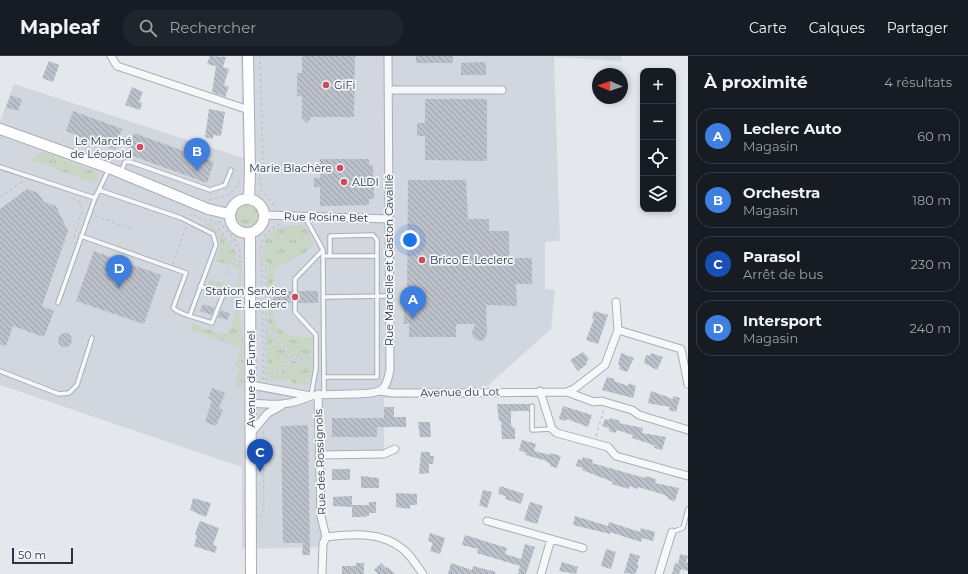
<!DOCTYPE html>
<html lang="fr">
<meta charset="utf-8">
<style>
body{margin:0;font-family:Montserrat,sans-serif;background:#20242c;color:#f1f3f6}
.controls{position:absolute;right:12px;top:12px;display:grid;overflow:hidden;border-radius:8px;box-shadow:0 2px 6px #0003}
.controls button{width:36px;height:36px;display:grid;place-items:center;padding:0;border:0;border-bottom:1px solid #363941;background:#171b24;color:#f1f3f6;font:20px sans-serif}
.compass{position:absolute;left:592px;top:12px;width:36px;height:36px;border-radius:50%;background:#171b24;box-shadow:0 2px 6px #0003;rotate:272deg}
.scale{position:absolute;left:12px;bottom:10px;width:61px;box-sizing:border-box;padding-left:4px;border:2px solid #2b3445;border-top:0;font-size:11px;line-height:14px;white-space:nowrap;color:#2b3445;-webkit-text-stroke:3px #f4f6f9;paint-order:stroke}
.you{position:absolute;left:410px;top:184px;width:14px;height:14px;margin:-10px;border:3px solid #fff;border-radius:50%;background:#1a73e8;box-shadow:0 0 0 6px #1a73e833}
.badge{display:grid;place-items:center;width:26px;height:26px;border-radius:50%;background:#d1495b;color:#fff;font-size:13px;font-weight:700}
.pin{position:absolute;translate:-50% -33px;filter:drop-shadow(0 1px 2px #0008)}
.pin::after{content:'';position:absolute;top:21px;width:14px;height:12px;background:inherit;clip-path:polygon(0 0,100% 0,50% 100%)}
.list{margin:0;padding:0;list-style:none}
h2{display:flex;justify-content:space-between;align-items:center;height:52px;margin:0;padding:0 16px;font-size:17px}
h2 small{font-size:13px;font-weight:400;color:#9ea1a6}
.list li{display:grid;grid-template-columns:26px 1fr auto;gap:12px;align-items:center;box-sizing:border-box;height:56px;margin:0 8px 8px;padding:0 8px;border:1px solid #363941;border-radius:16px}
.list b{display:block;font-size:15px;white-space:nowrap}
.list p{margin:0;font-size:13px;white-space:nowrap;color:#9ea1a6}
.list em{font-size:13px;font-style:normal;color:#9ea1a6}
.icon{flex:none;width:22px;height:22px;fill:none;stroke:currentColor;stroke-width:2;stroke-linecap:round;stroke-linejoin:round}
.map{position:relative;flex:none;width:688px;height:518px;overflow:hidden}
header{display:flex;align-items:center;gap:24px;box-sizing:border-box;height:56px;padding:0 20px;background:#171b24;border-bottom:1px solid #363941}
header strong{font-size:19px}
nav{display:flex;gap:22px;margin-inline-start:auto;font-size:14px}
.search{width:280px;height:36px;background:#20242c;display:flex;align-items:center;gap:10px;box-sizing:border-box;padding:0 14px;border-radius:16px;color:#9ea1a6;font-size:15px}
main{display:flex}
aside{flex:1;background:#171b24}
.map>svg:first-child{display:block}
.built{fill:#d2d6de}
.grass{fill:url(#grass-tufts)}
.building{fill:url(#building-back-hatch)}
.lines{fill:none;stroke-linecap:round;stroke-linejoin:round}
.lane-casing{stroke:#a9aeb7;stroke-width:5.5}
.street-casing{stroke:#a9aeb7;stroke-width:9}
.secondary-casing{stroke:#a9aeb7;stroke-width:12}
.path{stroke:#c2c5cb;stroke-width:1.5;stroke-dasharray:3 3;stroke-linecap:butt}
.lane{stroke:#f7f8fa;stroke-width:3.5}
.street{stroke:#f7f8fa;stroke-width:7}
.secondary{stroke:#fff;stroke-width:10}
.poi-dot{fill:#d1495b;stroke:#f4f6f9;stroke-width:1.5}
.labels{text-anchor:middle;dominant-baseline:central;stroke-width:3.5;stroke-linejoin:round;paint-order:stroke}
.poi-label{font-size:11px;fill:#2b3445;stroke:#f4f6f9;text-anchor:start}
.street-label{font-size:11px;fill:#2b3445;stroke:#f4f6f9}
</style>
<header>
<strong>Mapleaf</strong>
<div class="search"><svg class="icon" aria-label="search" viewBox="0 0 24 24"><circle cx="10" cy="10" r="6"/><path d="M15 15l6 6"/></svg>Rechercher</div>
<nav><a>Carte</a><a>Calques</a><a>Partager</a></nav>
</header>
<main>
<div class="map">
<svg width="688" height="518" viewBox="0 0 688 518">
<defs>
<pattern id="grass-tufts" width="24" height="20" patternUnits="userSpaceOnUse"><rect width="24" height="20" fill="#c9d6c5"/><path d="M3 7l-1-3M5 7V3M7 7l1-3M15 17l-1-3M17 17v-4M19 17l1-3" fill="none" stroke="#adb8ab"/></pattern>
<pattern id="building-back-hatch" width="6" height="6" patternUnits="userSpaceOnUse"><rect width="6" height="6" fill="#bbc0ca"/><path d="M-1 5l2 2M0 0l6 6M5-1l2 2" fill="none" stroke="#989da6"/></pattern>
</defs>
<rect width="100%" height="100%" fill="#e4e7ec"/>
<path class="built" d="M241,0H622L621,5L554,1L560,185L545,186V233L555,234L551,273L475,341L384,342V394L326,395V464L319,491L242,493V411L0,329V65L14,28L243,102Z"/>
<path class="grass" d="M45,96L98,117V122L96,128L31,104L37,98Z
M235 161a12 12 0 1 1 24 0a12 12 0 1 1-24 0Z
M208,166C212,168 234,191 236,196C237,199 237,202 237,205L229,209L216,205C223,182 223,180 203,167Z
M305,169L314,188L305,197L277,211C271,225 268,266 283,276C291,281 305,281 314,283L312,297L301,303L291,300L284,287L268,270V207L262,202C265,171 277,170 305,169Z
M235,208H242L239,260L243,280V336L235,328L240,312L235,310L241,292L190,273L192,267L221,278L228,277C233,265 240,254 234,242L211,233L208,227L210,223L236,232L240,220L237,219L239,213L232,210Z
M267,274L286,294L290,302L284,311L268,321Z
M313,299V319L307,329L293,328L290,323L285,322L280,326L269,324L285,314L292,305H302Z"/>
<path class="building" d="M210,0L226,1L223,11L229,13L224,29L229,31L225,41L212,36L216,10L207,8Z
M302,0H355L354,61H312L307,67L301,61L302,59V40H297V17H302Z
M416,0H453V7H416Z
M49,5L59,9L53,26L42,22Z
M486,6V19H461V7Z
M132,31L143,36L139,46L142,47L140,54L125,49Z
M11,39L22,44L18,55L6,51Z
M425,43H487V105L425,104V80H417V67H425Z
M209,53L225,56L221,80L213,79V83L205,81Z
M73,55L122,73L115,94L66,75Z
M134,77L214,106L207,127L127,98Z
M320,103H369V109H373L374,143H369V149L320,150V131H314V122H320Z
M408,124H466L468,163H489V175H509V202H532V228H516L517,250L486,249L487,278L484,284L478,285L473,281L472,276L475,268H456V281H409V268H404V253H409L407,236Z
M27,133L38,137L44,146L56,150L68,175L42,250L54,255L44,281L13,270L6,290L0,288V153Z
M94,195L161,219L144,268L76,245Z
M273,235H292V247H273Z
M298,235H318V247H298Z
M203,248L214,252L212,259L200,255Z
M221,254L230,258L227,264L218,261Z
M594,255L608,259L598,288L586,284L594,263L592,262Z
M58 284a7 7 0 1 1 14 0a7 7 0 1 1-14 0Z
M583,296L589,303L586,306L587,308L578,315L570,304Z
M621,297L634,302L627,316L619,313L620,309H618Z
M651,297L663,301L657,314L644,307L646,299L650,300Z
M607,321L615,323L614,325L628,330L629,327L636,330L633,342L602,334Z
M212,332L225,337L219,352L223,354L216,370L205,366L212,344L208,343Z
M651,335L673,343V340L680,342L676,356L669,354L670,351L648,347Z
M497,348H529V355H511V368L513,372H515V383H502L501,365H499Z
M563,350L592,359L588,371L567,363L566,365L559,363Z
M384,351H394V361H406V371H377V381H332V362H384Z
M610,362L620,365L619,367L643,372L642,377L666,381L662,394L654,392L655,390L648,387L632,382L633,379L617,374L616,377L609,375V372L602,370L605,363L609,364Z
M418,366H430L431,381H420Z
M308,369L310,499H302L303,487H283L281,370Z
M522,384L536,388L534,395L550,399V397L561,400L557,412L550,410V408L544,404L525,399L526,397L519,394Z
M421,396H430V400H434L433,408H429V417L419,418Z
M583,401L593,404L592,407L645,422L646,420L656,423L655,427L679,432L675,445L668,443V441L662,438L638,431V433L629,430V433L612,428L613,426L582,414L583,412L576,410L578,403L582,404Z
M332,413H350V424H332Z
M361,420L379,422V432H361Z
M500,430L524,438L521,448L505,443L506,440L498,438Z
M483,434L492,436L487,452L479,449Z
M396,437L417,438V449H410V453L396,451Z
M352,440V449H369V446H376V457H369V460L361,461H352V451L333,450V441Z
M193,442L211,447L206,461L190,454Z
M530,446L543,450L537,468L524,464Z
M575,460L608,470L609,466L640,476L641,472L655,476L653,485L642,482L641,486L610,476V478L573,469Z
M200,465L219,472L213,489L217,491L215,497L194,490L197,479L195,478Z
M430,477L445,482L440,498L430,495L433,487L428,485Z
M465,479L507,492L505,498L521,503L525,488L535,491L526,518H518L520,510L477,497L478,493L462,489Z
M606,493L616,496L611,513L601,510Z
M630,497L640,500L637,509H639L635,518L624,517Z
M680,498L688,500L686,507H688V515L681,513L679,518H672L675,507L678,508Z
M562,506L578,511L576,518L559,515Z
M356,507H364V518H342V510H356Z
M381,507L386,512L388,511L395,518H378L374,514Z
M451,507L472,514L473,510L496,516L495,518H448Z"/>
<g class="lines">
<g class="lane-casing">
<path id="lane" d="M0,111L95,142
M121,116L125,106H131L210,134L225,129L231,114
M99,134L181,162L213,178L216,189L190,259
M305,161L323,194L324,337
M81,180L186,217L173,252C182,260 199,262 212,267L223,239L200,230
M323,200H377
M323,241L389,240
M58,247L95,142L109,113
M0,315L59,338L69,337L77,329L92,282
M324,321H377V184L373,179L330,180V200
M311,340L316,312V279L295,256V223L323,194
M532,350V374L552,373
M672,476L683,472L688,453"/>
</g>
<g class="street-casing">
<path id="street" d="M111,0L117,10L249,54
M388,34H502
M264,159L389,163
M618,274L681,293L688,328
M251,329L311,340C289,350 275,349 251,347
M380,335L393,337H461L567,336L574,333L605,309L618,274L616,246
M540,335L552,373L557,377L608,391L616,400L688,420
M567,336L594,346L601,345L632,354L639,359L688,374
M318,338L321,460L326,481C353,478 382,475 404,494C411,500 417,510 423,518
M311,340C328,336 370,341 381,334C387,330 388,322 390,314L388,0
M250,378L268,357L281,350
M319,399L384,398L395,393
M487,465L583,492
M322,518L323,488L326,481
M541,518L551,483
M659,518L672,476"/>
</g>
<g class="secondary-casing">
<path id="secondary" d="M248,0L250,116L249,142
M0,73L109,112L208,153L229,158
M230 160a17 17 0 1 1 34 0a17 17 0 1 1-34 0Z
M250,177L251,518"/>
</g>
<path class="path" d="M259,115L263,108L260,0
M260,121L262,135L276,151
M0,141L23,125
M73,142L81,147L82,156L73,184
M209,144L229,139L238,129L240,121
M95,160L135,174
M190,160L191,157L203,164H211L216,168L226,183L234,187L239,194L240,206H242
M218,165L237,186L241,195
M261,205L266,208V324
M173,208L186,171
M226,218L230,209L240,206
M267,272L287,293L292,303
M263,324L262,209C256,190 264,174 283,167
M266,324L284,313L292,303L301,304L311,299
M596,380L604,353
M261,462L264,450L263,374"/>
<use href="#lane" class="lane"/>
<use href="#street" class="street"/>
<use href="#secondary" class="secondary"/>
</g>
<g class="poi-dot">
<circle cx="326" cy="29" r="4"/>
<circle cx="140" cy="91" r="4"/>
<circle cx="340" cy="112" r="4"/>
<circle cx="344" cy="126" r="4"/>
<circle cx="422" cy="204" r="4"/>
<circle cx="295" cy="241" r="4"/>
</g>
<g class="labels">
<g class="poi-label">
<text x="334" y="29">GiFi</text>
<text x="132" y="85" text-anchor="end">Le Marché<tspan x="132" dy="13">de Léopold</tspan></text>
<text x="332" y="112" text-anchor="end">Marie Blachère</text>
<text x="352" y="126">ALDI</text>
<text x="430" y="204">Brico E. Leclerc</text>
<text x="287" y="235" text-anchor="end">Station Service<tspan x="287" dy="13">E. Leclerc</tspan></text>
</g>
<g class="street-label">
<text transform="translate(326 161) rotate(1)">Rue Rosine Bet</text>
<text transform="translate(389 204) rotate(-90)">Rue Marcelle et Gaston Cavaillé</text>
<text transform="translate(251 323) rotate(-90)">Avenue de Fumel</text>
<text transform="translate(460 336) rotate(-1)">Avenue du Lot</text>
<text transform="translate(320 406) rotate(-92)">Rue des Rossignols</text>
</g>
</g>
</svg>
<div class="controls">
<button>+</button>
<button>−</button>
<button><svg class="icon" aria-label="locate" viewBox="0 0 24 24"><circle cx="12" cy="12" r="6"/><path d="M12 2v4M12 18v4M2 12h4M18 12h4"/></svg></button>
<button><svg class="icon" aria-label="layers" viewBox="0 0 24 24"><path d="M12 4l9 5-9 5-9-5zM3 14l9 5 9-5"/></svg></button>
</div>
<svg class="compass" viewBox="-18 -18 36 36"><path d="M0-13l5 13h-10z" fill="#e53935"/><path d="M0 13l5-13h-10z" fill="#9ea1a6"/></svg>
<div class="scale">50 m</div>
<div class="you"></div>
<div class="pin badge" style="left:413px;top:263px;background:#3f7fe0">A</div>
<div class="pin badge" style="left:197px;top:115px;background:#3f7fe0">B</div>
<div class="pin badge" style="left:260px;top:416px;background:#1a4fb4">C</div>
<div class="pin badge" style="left:119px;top:232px;background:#3f7fe0">D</div>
</div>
<aside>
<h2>À proximité<small>4 résultats</small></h2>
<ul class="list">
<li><span class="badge" style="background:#3f7fe0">A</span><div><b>Leclerc Auto</b><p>Magasin</p></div><em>60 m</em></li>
<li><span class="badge" style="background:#3f7fe0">B</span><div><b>Orchestra</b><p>Magasin</p></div><em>180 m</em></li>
<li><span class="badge" style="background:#1a4fb4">C</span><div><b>Parasol</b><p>Arrêt de bus</p></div><em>230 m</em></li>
<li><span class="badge" style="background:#3f7fe0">D</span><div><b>Intersport</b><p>Magasin</p></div><em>240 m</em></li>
</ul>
</aside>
</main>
